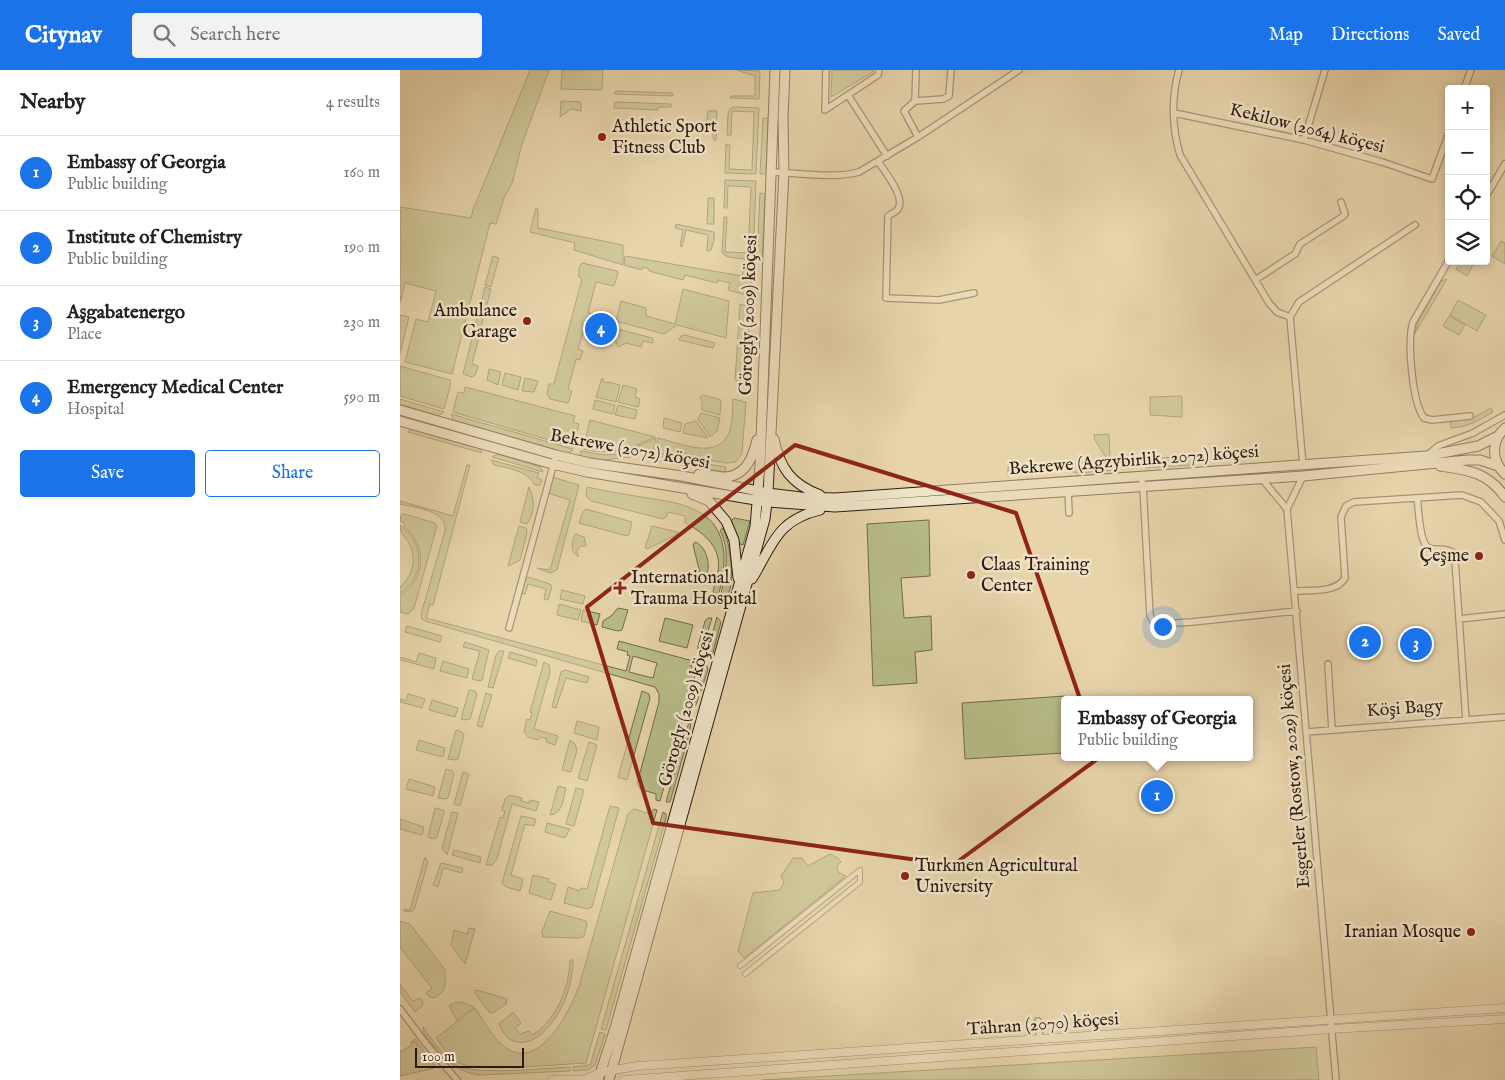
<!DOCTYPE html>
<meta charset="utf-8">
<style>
body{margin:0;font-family:"IM FELL English",serif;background:#f2f2f2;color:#222}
.controls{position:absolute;right:15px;top:15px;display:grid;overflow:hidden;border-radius:5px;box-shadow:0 2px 8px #0003}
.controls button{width:45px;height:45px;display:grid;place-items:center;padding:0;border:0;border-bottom:1px solid #e0e0e0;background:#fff;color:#222;font:25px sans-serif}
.scale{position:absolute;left:15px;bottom:12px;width:109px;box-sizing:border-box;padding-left:5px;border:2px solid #2f190f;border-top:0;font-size:14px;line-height:18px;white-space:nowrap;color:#2f190f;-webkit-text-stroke:4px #efe3c8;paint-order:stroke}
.you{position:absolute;left:762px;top:556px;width:18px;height:18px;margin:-12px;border:4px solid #fff;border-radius:50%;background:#1a73e8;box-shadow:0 0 0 8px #1a73e833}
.badge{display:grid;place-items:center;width:32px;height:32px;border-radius:50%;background:#1a73e8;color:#fff;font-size:16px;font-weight:700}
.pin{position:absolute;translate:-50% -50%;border:2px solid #fff;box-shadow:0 1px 5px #0006}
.popup{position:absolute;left:661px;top:626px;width:192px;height:65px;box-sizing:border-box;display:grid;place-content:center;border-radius:5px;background:#fff;filter:drop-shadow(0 1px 4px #0005);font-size:16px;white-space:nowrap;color:#767676}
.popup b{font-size:19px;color:#222}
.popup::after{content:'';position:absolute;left:50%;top:100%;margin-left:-10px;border:10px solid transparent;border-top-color:#fff}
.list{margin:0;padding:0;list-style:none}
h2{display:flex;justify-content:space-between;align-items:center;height:65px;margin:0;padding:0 20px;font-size:21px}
h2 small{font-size:16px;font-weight:400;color:#767676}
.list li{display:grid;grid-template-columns:32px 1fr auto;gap:15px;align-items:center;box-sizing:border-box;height:75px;padding:0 20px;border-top:1px solid #e0e0e0}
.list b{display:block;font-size:19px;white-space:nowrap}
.list p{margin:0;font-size:16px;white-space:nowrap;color:#767676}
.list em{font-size:16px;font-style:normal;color:#767676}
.actions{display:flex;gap:10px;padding:15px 20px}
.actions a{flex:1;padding:11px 0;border:1px solid #1a73e8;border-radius:5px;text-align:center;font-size:18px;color:#1a73e8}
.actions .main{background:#1a73e8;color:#fff}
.icon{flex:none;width:28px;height:28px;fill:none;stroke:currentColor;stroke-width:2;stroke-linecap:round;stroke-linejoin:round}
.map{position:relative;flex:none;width:1105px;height:1010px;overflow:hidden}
header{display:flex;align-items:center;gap:30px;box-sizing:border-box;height:70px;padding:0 25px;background:#1a73e8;color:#fff}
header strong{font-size:24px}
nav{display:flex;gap:28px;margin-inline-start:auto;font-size:18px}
.search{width:350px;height:45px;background:#f2f2f2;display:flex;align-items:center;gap:12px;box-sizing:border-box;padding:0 18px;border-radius:5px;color:#767676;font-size:19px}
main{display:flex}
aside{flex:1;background:#fff}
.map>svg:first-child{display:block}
.green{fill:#b7bc88;stroke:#736a4c;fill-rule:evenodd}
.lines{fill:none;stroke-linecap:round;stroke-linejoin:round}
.pedestrian-casing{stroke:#5d4836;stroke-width:6}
.minor-casing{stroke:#5d4836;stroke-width:8}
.tertiary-casing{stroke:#5d4836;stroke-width:9}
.secondary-casing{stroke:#2f190f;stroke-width:11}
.pedestrian{stroke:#efe3c8;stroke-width:4.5}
.minor{stroke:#efe3c8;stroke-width:5.5}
.tertiary{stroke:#efe3c8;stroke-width:8}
.secondary{stroke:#efe3c8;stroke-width:9}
.marked{fill:none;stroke:#8f2418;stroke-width:4;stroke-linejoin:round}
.poi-dot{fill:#8f2418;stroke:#efe3c8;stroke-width:2}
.labels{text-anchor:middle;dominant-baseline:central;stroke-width:5;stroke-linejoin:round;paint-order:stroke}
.poi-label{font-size:18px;fill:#2f190f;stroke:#efe3c8;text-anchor:start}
.street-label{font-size:18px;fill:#2f190f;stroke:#efe3c8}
</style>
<header>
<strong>Citynav</strong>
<div class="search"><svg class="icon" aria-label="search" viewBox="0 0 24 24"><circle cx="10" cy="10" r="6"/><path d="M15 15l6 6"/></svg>Search here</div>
<nav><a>Map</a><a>Directions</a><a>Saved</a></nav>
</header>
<main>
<aside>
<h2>Nearby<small>4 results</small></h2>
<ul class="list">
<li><span class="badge">1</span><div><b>Embassy of Georgia</b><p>Public building</p></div><em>160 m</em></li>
<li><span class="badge">2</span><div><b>Institute of Chemistry</b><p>Public building</p></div><em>190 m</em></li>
<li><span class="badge">3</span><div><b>Aşgabatenergo</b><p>Place</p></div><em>230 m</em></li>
<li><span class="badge">4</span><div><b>Emergency Medical Center</b><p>Hospital</p></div><em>590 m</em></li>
</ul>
<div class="actions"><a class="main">Save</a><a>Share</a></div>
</aside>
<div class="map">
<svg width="1105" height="1010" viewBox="0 0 1105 1010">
<rect width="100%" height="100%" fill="#e7d4ab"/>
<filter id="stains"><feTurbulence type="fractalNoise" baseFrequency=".004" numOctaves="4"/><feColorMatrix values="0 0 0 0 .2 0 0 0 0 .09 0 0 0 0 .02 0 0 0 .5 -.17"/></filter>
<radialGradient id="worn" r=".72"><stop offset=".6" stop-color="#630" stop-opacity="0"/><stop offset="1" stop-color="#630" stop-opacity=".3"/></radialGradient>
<path class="green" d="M130,0H149L122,74L112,113L104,128L96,154L90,153L52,304L5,292L16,249L28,252L36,221L5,213L0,233V137L71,148L73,140Z
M162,0H203L202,20L161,19Z
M336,0L360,1L359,29L330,28L331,26H355V6Z
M432,0H473V2L431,27Z
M216,21L272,23L273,25L271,26L216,24L214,23Z
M161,31L181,32V41L171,39L160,47Z
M215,32L271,34V37H258V40L214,38Z
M334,37L359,38L356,104L325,103L326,74L330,75L329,99L352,100L354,42L332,41L331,65H327L328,44L330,39Z
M308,41H317L316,70H314L312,62L306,58Z
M363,48H368L366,104H360Z
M325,110L356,111L353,190L328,187L322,183L324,147H327L325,182L348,183L351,117L328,116L327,138H324Z
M360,123L365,124L362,190H357Z
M308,128H314V154H307Z
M136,138L138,139V158L223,175V195L174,180L175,173L130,162Z
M276,154L314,162V170L311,180L307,181L308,165L286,160L282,177L280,176L283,160L275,158Z
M1101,171L1105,173V194L1092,186Z
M93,186L99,188L91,217L85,215Z
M225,186L342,206L344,197L353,199L350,226L328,220L330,213L318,210L317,213L285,205L283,210L249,201V199L243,197L242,200L224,195Z
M1061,191H1075L1067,206L1056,199Z
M182,193L217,201L218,203L214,216L196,212L188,243L192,244L190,252H186L178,279L183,281L180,290L176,289L168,320L172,321L168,333L150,329L147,324L149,314H154L182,209L179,207V198Z
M1047,209L1014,265L1018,252L1041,211Z
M85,217L91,219L80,261L74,259Z
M283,219L329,231L326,268L277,255L264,264L216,251L221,231L246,238V246L275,254Z
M1058,230L1086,245L1077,261L1050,245Z
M340,234L350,237L347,312L335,310Z
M0,245L9,247L0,284Z
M1049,246L1065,255L1059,265L1043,256Z
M214,258L252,268L253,270V273L243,271L241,277L226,273L218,277L213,265Z
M74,261L80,263L72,294L78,296L75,305L72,307L63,304Z
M285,265L315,273L313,278L279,270L281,266Z
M0,296L50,310V312L51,313L44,339L0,326Z
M89,299L101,302L98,315L87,310Z
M105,303L121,307L118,320L102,315Z
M125,308L138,311L134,322L122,321Z
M202,308L205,313L208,312L220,315L216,332L196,327Z
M223,315L237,319L235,327L240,329L238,337L218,332Z
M65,317L175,346L173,352L179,354L173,377L53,342L58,322L64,323Z
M303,325L321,330L320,345L302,340V332L300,327Z
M782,326V347L750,345V327Z
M0,329L44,342L38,346L0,334Z
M333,329L346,332L342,383L336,392L326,393L308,390V388L279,382L276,383L273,386L254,383L258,368C280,373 320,392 330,360C333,351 332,339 333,329Z
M195,330L215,335L213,344L193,339Z
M218,335L237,340L235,349L215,345Z
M1091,338L1093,342C1079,351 1067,357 1051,358L1050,352L1075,347Z
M301,343L320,348L317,361L310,367L298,349Z
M51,344L173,379L172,381L167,383L53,350Z
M264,348L282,353L280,362L263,358Z
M190,350L255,367C226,380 215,386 183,379Z
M296,351L308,368L283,363L285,354Z
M10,359L79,378L82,383L8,362Z
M709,364L710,389H707L695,370L694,365Z
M256,368L252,383L234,380V378Z
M181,381L204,385L233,383V384L231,387L202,390L180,386Z
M98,384L140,397L143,402L92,387Z
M254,385L326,397L325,402L252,390Z
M794,386L795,394L792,395L746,398L743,395L741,389Z
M91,390L139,403L137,408L142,410L140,415H135C126,400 110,399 94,395Z
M710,391H717V400L677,403L652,396L635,397L615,405L608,406V397Z
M67,395H70L33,535L30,534L26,548L226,601L230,586L227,585L228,582L217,579L219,571L293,591L291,597L297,598L260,731L256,730V724L240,719L237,714L259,632V624L255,617L25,551L22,549L21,544L45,461C47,440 16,438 0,434V431L53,446ZM233,586L257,593L253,608L229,602Z
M152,407L179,415L157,500L150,503L137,498L150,500L170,430L148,423Z
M129,417C135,430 135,442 127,454L120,452Z
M187,417C205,421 223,424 241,427C274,432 317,436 323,477C326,494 322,511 318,527L313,522C314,515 317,509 318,502C322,478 305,463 285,453V446L268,442L266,447L263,449L191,431L186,426Z
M186,439L232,452L229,465L227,466L179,453L183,442Z
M4,444L35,453L37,456L14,538L8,544L0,542V526C26,510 27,475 4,456L5,453L0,451L1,445Z
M334,448L350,451L343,475L340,474L331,451Z
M529,450L530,506L501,508L504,548L531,546L532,580L515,582L517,613L473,616L467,454Z
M0,455C25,473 25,507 0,524V517C13,506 17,488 9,473C4,465 0,464 0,455Z
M119,456L126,458L127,463L120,490L108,496Z
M252,456L278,462V464L247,479L245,478Z
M323,458C330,472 337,518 325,529L320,528C325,505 331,482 320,460Z
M175,464L184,467L186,476H181C177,479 176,483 179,487C169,482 172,473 175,464Z
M295,472C307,476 312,498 305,508L301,507L293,475Z
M128,507L150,514L152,517L148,530L144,529L146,519L128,514L125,524L121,523L125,510Z
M162,520L185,526L183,534L160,529Z
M159,534L181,540L178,550L157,545Z
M218,538L228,540L222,560L218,561L202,557L203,551L211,546Z
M183,540L200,544L197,555L181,551Z
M317,547L321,552L313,583L306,586Z
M265,548L293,555L287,578L259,571Z
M308,548H312L301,584L298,582V576L305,551Z
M7,556L42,566L40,572L5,562Z
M65,572L89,580L82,610L80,611L72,609L80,581L63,577Z
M99,581H104L93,618L88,617L96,585Z
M110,582L137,590L136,596L108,588Z
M19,583L36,588L34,599L1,590V587L16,592Z
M43,591L69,599L67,608L40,601Z
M144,592L149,595L150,602L134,659L158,666L155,675L146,672L147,669L140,667L138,670L128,667L124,662L127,649L130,650L132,643L130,642Z
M304,593L307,596L308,600L296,635H294L298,619H296Z
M165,600L189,607L187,613L166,608L156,638L152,637L161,602Z
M69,620L75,621L77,624L70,649L67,650L61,649Z
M242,621L249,624L250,628L227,710L218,707Z
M86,623L92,625L82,657L77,656Z
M8,624L25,629L22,638L0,632V629L6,631Z
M665,626L664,683L565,689L562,633Z
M32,630L58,638L55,647L29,640Z
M177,651L199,657L197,670L174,663Z
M289,652H291L289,665L270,732H266Z
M56,660L62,662L64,665L58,689L54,690L48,689Z
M19,670L45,678L43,687L16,680Z
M170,670L175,674L177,680L171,702L162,700Z
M189,672L197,675L187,711L178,708Z
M46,699L52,701L54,704L48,728L44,729L38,728Z
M63,702L69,704L60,736L54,734Z
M9,709L35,717L33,726L6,719Z
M158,716L166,718C163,729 163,744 150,745Z
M176,718L184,720L174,756L166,754Z
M109,725L122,728L121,731L129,733L130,730L139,732L136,741L112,734L97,789L92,795H86L100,747L103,748L105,741L102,740L105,729Z
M210,736L219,738L192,837L187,839L164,833L168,817L180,821L181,818L187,819Z
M35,738L43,740L44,743L37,767L33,769L28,767Z
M234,739L250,744L254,739L257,740L186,993C162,994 75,1003 59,993C49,988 42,976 36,968L75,938C84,951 93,969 106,978C141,1002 172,937 180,913L228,744Z
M52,742L58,743L47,785L42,778Z
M263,742L266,744V748L206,960L201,959Z
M121,746L136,749L134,756L125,754L111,805L123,809L120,821L106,817L102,813Z
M0,749L24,757L22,765L0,759Z
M147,753L170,759L165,768L145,762Z
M54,780L81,787L80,793L52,785Z
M430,784L438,788L441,792L437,796L438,802L446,806L344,888L338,881L353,823L380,820L384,812L381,806L393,788H402L408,796Z
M25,787L28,792L14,840L12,842L4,841V839L10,840Z
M41,793L63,798L62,803L43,798L38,817L33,815Z
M133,805L149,809L148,812L156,814L151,830L129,823Z
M150,841L186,851L187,854L184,866L179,868L143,867L142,862Z
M0,851L10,854L45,900V915L43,921L35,928L30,927L26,923L32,918L0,877Z
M69,858L75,859L65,894L51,875L54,860L67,864Z
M170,890H173V894C172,903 171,912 168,921C163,940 141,977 117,972C108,971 102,962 99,954L113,942L121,953L115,958L120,964L129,961L133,965C157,948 169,919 170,890Z
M0,914L13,931L19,928L23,931L22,936L15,942L0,922Z
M77,920L107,929L106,934L93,943L89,942L75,923V921Z
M62,932L74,937L57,950L49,936L54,933Z
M23,957C33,970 43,987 56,995C76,1006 145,998 170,997V1001L80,1005C59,1003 45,990 33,975C28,969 23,965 23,957Z
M200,962L205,964L195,995L188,1000L173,1001V997L190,995Z
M15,969L35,996V998L0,1006V982L12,975L11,972L13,971L18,976L13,970Z
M916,977L919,1010H362Z"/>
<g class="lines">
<g class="pedestrian-casing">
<path id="pedestrian" d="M340,896L460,800V812L345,904"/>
</g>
<g class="minor-casing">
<path id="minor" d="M426,0L425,40L478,5L479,0
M779,0C771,27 772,58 780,85L869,233L877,242L890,247
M1064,19L1071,0
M448,25L487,86
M515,31L516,0
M774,43L904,70L982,92L1032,109L1049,63
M518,67L504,41L515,31L543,29L549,26L551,0
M904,70L925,0
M478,91C484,101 506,127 498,139C496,142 491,144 488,146L486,228L539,230L574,223
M372,102C399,103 434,109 459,102L518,67L619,0
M1086,126L1105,94
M1049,190L1013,252C1007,271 1012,332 1024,348L1032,350L1070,346
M855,210L895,184L900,174L942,147L945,144L941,132
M890,247L899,232L1015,155
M890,247L903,396
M1029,384L1038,376L1073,363L1105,345
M741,407L743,416L750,545L754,553L760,554L792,552L897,541
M862,409L887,439L936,1010
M668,420L669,443
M1017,428C1019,439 1019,474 1029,478C1037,481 1043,477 1052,482L1055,490L1066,650
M887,439L903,406
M895,521C910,520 937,523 945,508L941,447L946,436L954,432L1062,425L1081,432L1099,451L1105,470
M1059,549L1105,544
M109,558L156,385
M928,594L932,660
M907,662L1105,647
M0,939L27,975L57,1010
M638,951L640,970"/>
</g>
<g class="tertiary-casing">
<path id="tertiary" d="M186,1009L201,1002L238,996L1105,938
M152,1010H189
M224,1010L931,959L1105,949"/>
</g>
<g class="secondary-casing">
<path id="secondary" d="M0,340L156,385L190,393L282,406L368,423L401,427L435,428L1026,386L1078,376L1098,366
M0,351L152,394L187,402L368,432L435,437L903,406L1068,390H1080L1098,396
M1105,358C1091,371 1091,390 1105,404
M374,369C380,398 391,414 420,425
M1040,396C1068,400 1088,402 1105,427
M299,404C307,404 314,406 322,407C345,408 353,388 357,370
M292,424L309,431L326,451L334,470L338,508
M352,509C373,474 377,450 420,440
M198,1010L215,958L355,457L360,396L375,0
M209,1010L365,449L368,423L384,102L383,47L385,0"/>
</g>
<use href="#pedestrian" class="pedestrian"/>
<use href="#minor" class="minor"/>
<use href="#tertiary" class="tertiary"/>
<use href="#secondary" class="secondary"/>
</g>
<path d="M0 0H1105V1010H0ZM395,375L616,443L700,687L553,795L253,753L187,537Z" fill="#e7d4ab" fill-opacity=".55" fill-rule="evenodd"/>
<path class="marked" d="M395,375L616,443L700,687L553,795L253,753L187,537Z"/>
<g class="poi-dot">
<circle cx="202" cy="67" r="5"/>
<circle cx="127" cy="251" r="5"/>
<circle cx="1079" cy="486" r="5"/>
<circle cx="571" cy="505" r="5"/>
<path d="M217.5 510.5h5v5h5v5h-5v5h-5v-5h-5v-5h5z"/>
<circle cx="505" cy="806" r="5"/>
<circle cx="1071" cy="862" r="5"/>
</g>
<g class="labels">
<g class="poi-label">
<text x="212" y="57">Athletic Sport<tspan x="212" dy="21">Fitness Club</tspan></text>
<text x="117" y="241" text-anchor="end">Ambulance<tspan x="117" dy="21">Garage</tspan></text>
<text x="1069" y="486" text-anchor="end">Çeşme</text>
<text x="581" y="495">Claas Training<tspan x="581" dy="21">Center</tspan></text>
<text x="231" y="508">International<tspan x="231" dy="21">Trauma Hospital</tspan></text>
<text x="515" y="796">Turkmen Agricultural<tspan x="515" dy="21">University</tspan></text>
<text x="1061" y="862" text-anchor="end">Iranian Mosque</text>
</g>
<g class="street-label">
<text transform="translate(907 59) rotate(14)">Kekilow (2064) köçesi</text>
<text transform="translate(349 245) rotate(-88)">Görogly (2009) köçesi</text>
<text transform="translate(230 380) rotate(10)">Bekrewe (2072) köçesi</text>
<text transform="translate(734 391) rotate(-4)">Bekrewe (Agzybirlik, 2072) köçesi</text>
<text transform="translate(287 639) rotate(-74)">Görogly (2009) köçesi</text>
<text transform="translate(1005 639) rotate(-4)">Köşi Bagy</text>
<text transform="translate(895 706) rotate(-95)">Esgerler (Rostow, 2029) köçesi</text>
<text transform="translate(643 955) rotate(-4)">Tähran (2070) köçesi</text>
</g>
</g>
<rect width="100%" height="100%" filter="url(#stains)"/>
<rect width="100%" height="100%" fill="url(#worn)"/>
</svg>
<div class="controls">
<button>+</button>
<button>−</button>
<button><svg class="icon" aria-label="locate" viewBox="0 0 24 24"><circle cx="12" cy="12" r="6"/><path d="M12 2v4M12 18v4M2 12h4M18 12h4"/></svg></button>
<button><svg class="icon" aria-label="layers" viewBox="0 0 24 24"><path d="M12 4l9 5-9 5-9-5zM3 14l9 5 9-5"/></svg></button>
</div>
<div class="scale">100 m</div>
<div class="you"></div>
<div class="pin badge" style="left:757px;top:726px">1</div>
<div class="popup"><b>Embassy of Georgia</b>Public building</div>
<div class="pin badge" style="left:965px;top:572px">2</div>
<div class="pin badge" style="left:1016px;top:574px">3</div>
<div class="pin badge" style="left:201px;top:259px">4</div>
</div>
</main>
